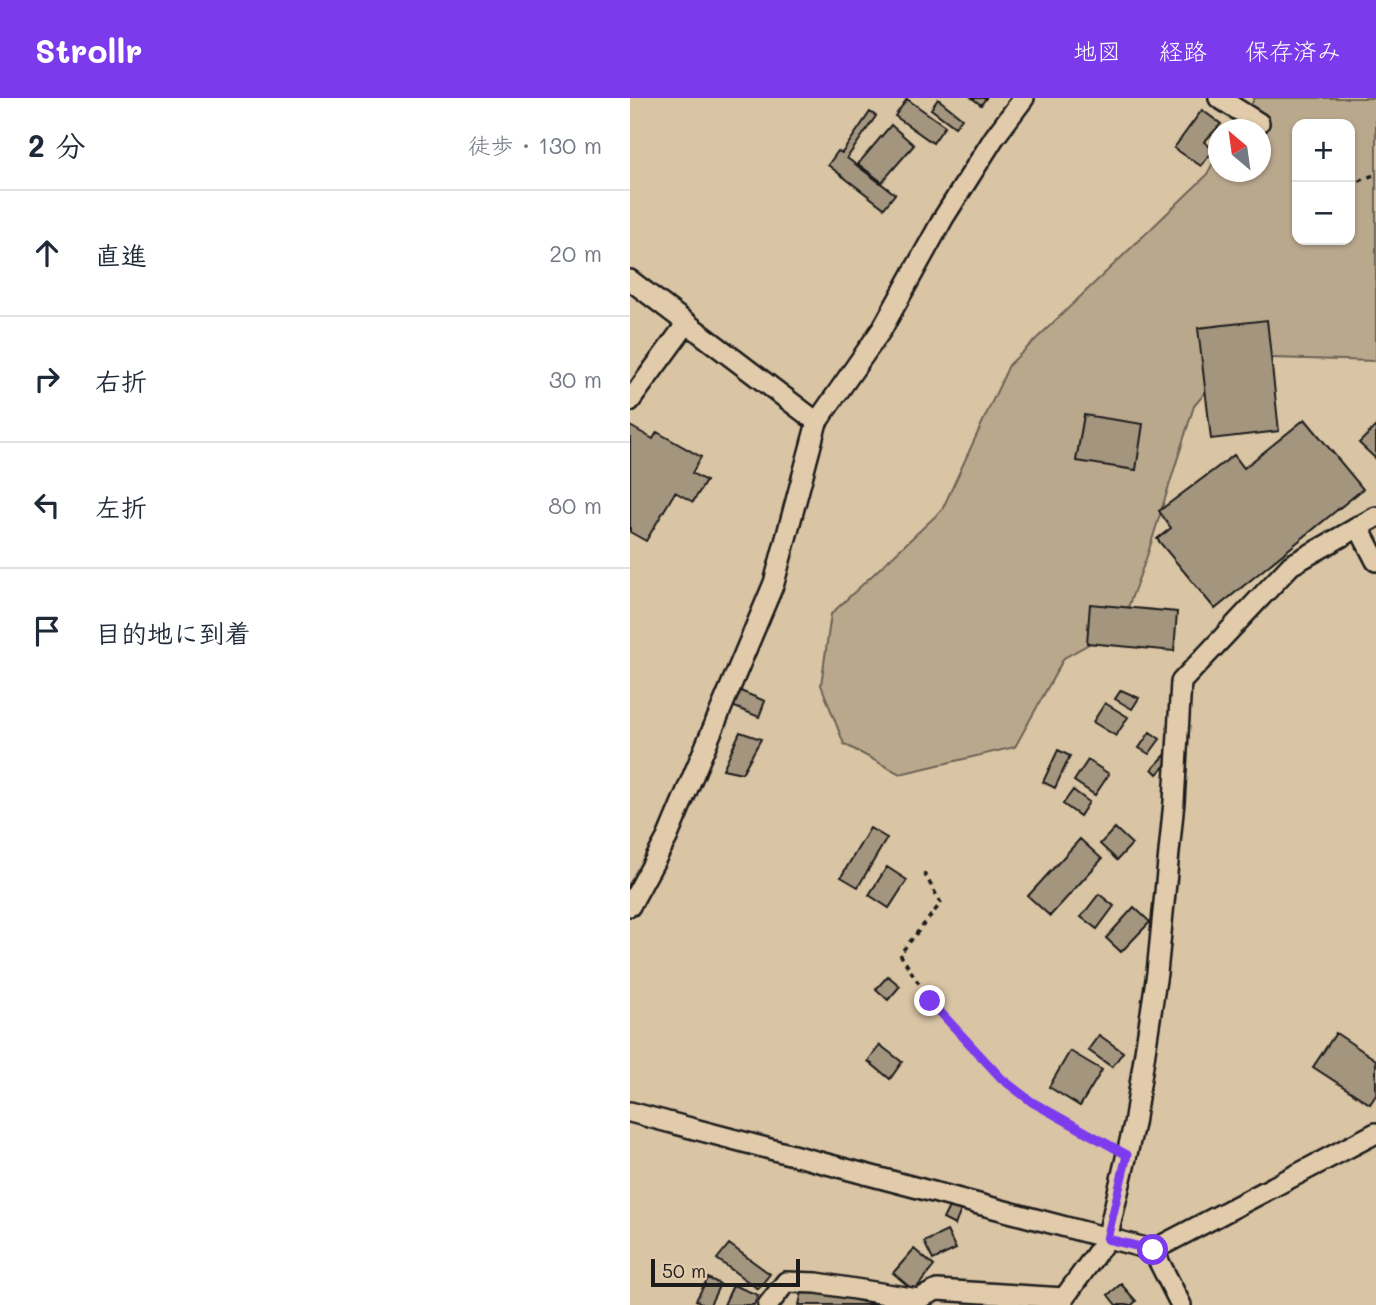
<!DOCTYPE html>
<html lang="ja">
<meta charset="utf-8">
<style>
body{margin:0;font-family:Mali,"Klee One",sans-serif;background:#f2f2f3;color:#1f2937}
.controls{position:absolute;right:21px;top:21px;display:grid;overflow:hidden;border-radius:14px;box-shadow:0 2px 5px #0004}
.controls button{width:63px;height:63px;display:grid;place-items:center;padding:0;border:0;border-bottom:2px solid #e0e1e3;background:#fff;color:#1f2937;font:35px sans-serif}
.compass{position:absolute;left:578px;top:21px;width:63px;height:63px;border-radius:50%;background:#fff;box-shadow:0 2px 5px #0004;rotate:331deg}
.scale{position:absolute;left:21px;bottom:18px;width:149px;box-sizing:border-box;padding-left:7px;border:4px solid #1c1c1c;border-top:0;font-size:19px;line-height:24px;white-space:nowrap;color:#1c1c1c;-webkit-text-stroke:5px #e1cbaa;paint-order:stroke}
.stop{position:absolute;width:21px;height:21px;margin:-16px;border:5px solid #7c3aed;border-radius:50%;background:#fff}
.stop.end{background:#7c3aed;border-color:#fff;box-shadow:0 2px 7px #0008}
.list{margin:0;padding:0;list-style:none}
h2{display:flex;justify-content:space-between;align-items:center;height:91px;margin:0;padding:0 28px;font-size:30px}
h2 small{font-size:23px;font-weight:400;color:#747a83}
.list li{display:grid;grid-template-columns:46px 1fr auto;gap:21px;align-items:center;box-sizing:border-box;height:126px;padding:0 28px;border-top:2px solid #e0e1e3}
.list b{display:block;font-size:26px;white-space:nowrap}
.list em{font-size:23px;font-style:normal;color:#747a83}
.icon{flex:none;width:38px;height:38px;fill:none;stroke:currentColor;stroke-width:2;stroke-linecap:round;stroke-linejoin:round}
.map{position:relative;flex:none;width:746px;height:1207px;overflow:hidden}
header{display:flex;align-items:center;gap:42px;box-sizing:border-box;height:98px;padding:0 35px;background:#7c3aed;color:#fff}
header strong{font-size:33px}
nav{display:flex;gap:38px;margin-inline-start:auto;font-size:24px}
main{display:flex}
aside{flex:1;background:#fff}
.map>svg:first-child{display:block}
.green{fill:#baa88d;stroke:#6b6254;stroke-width:2;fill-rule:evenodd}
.building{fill:#a4957f;stroke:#1c1c1c;stroke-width:2}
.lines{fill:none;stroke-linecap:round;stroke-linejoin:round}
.minor-casing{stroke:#1c1c1c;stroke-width:24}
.path{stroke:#1c1c1c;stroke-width:3.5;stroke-dasharray:5 5;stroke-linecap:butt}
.minor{stroke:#e1cbaa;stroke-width:19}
.route{stroke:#7c3aed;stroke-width:9}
</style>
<header>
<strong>Strollr</strong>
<nav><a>地図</a><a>経路</a><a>保存済み</a></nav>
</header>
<main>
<aside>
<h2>2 分<small>徒歩 · 130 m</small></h2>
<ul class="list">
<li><svg class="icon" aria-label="ahead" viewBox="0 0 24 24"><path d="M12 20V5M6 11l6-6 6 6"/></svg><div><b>直進</b></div><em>20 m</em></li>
<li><svg class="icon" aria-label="right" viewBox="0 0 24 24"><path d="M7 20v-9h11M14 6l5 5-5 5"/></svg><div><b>右折</b></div><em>30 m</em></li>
<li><svg class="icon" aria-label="left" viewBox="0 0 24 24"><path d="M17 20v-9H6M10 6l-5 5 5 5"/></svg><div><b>左折</b></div><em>80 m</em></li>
<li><svg class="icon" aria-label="arrive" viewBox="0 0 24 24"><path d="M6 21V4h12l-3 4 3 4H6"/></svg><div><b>目的地に到着</b></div></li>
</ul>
</aside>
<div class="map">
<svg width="746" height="1207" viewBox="0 0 746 1207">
<rect width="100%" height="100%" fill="#d9c4a4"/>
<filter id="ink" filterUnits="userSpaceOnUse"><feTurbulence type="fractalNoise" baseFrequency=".0143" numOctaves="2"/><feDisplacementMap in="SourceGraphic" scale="14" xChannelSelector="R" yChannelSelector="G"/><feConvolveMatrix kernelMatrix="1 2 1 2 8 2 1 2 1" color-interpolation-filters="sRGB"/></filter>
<g filter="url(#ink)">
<path class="green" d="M624,0H746V263L605,259L564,308L517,458L491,528L434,560L385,649L270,676L214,646L191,587L201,516L312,412L379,267L576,78L588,56L589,74H631V32L606,31L619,14ZM667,26H720V142H667Z"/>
<path class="building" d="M342,0H356L351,7Z
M277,1L315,28L303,45L265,18Z
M308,1L332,20L325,29L301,11Z
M572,12L591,26L574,44L584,52L571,68L544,50Z
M240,14L246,18L217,60L265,96L254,110L198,67L208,53L212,55Z
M261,27L284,47L252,84L228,66Z
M637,222L649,333L581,341L568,230Z
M454,317L513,326L506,372L446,363Z
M675,321L733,391L585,511L527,441L541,430L529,413L604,357L614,370Z
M0,328L23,341L27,334L71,359L62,375L76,383L63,404L45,394L16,443L0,434Z
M746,328V361L729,345Z
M460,506L547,514L544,553L457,545Z
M108,592L135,603L129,619L102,608Z
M491,592L509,600L502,611L485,601Z
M475,605L498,619L486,638L463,624Z
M110,634L131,641L112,675L93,671Z
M520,634L530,641L519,656L509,650Z
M428,652L440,658L425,690L413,684Z
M539,653L544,658L527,676L522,671Z
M458,662L479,676L465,697L444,683Z
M443,692L459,704L450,718L433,706Z
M240,730L257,740L228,789L211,779Z
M485,730L502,746L487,762L470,746Z
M450,741L472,761L420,818L398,798Z
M257,769L277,782L259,810L239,797Z
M469,796L484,808L467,831L451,819Z
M504,809L520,824L491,854L476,840Z
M258,878L270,888L258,902L246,891Z
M706,935L746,962V997L740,1006L683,969Z
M469,937L493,954L482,969L458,952Z
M250,947L272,964L260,981L238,963Z
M440,953L472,972L450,1008L419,989Z
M320,1107L331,1112L325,1127L313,1121Z
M317,1133L326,1151L303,1162L294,1144Z
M99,1146L140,1176L128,1191L87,1161Z
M284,1151L304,1168L284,1193L263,1175Z
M78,1180L90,1186L80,1207H75L66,1202Z
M491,1186L506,1203L502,1207H486L478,1197Z
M103,1187L128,1197L124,1207H94Z
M173,1189L246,1207H169Z"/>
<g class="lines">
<g class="minor-casing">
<path id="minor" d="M589,0L629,25
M0,182L187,324
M0,303L57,225
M728,428L746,463
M0,808L37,740L144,485L187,324L252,231L314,119L364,40L394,0
M0,1014L523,1152L746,1035
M523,1152L551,1207
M138,1207L156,1184L187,1185L288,1201L307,1192L434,1200
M432,1207L434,1200L477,1141L504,1026L527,875L544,704L551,584L661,467L746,419"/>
</g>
<path class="path" d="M720,87L746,76
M294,775L311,805L270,856L300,903L371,981L402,1004L480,1047"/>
<use href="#minor" class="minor"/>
</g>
</g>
<g class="lines" filter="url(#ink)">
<path class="route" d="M300,903L372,981L402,1004L497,1057L477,1141L523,1152"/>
</g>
</svg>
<div class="controls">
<button>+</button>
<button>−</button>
</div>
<svg class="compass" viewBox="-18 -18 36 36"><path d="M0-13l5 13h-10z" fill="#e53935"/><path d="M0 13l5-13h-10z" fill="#747a83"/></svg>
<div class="scale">50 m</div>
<div class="stop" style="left:523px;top:1152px"></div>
<div class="stop end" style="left:300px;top:903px"></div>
</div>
</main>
